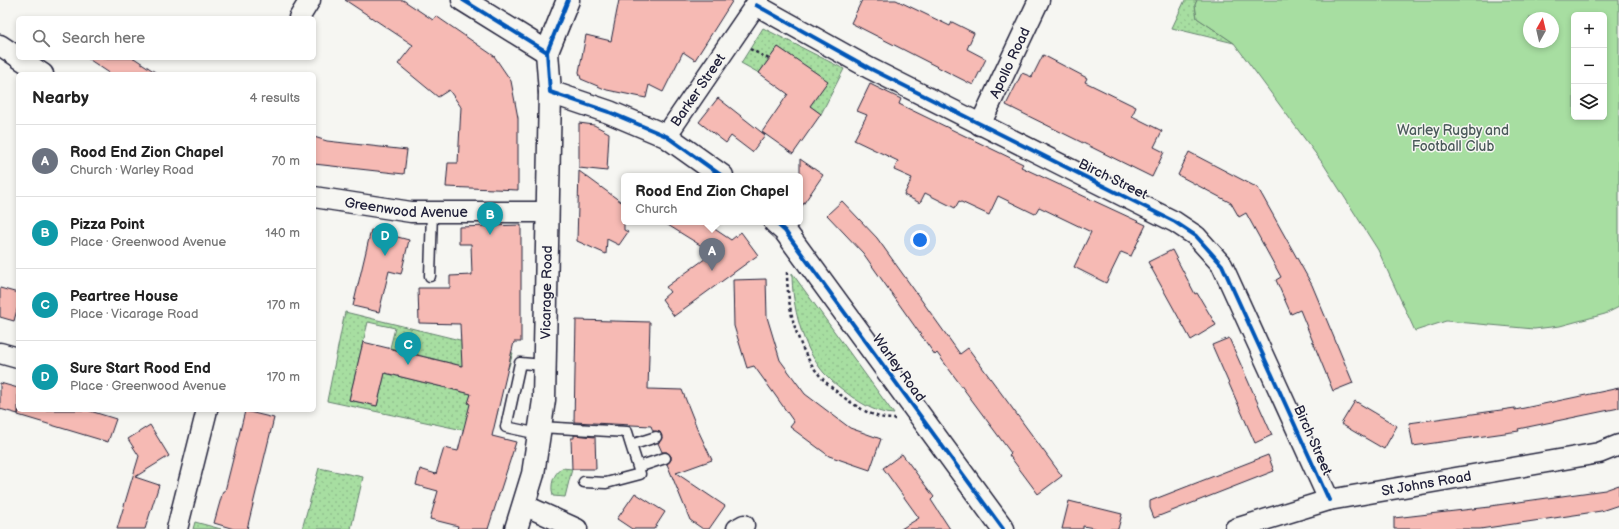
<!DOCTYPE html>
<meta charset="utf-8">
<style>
body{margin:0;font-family:"Balsamiq Sans",sans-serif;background:#f6f6f6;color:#222}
.controls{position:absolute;right:12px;top:12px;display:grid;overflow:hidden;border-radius:6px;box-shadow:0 2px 6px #0003}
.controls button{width:36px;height:36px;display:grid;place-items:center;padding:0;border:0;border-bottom:1px solid #e0e0e0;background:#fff;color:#222;font:20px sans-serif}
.compass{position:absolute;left:1523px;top:12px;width:36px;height:36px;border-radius:50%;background:#fff;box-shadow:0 2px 6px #0003;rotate:8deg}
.you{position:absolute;left:920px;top:240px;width:14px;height:14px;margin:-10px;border:3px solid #fff;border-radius:50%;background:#1a73e8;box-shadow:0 0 0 6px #1a73e833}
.badge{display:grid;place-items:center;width:26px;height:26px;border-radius:50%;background:#0b8043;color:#fff;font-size:13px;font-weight:700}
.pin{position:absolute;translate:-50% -33px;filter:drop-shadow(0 1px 2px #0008)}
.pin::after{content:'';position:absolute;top:21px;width:14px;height:12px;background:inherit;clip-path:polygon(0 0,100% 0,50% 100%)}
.popup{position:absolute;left:621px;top:173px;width:182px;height:52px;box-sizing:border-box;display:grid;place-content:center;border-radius:6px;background:#fff;filter:drop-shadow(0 1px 3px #0005);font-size:13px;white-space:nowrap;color:#767676}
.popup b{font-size:15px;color:#222}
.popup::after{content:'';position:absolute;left:50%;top:100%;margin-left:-8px;border:8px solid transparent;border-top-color:#fff}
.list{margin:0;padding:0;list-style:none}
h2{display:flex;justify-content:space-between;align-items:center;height:52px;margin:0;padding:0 16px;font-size:17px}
h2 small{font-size:13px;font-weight:400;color:#767676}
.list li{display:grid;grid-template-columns:26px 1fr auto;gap:12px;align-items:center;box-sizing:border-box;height:72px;padding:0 16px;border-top:1px solid #e0e0e0}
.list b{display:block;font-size:15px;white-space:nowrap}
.list p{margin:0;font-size:13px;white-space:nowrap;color:#767676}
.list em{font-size:13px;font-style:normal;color:#767676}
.icon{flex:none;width:22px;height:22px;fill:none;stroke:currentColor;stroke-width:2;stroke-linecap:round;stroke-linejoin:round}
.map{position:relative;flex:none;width:1619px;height:529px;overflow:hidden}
.search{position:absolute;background:#fff;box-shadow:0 2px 6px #0003;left:16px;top:16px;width:300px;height:44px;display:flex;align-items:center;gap:10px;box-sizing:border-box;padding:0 14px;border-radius:6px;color:#767676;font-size:15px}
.panel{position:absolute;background:#fff;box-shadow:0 2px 6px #0003;left:16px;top:72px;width:300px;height:340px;border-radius:6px}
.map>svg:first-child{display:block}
.grass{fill:url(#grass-dots);stroke:#64806e}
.green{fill:#a7dea1;stroke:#64806e;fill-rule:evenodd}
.building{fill:#f6bab4;stroke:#22223b}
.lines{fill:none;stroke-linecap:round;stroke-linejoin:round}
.service-casing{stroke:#22223b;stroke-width:13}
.minor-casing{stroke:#22223b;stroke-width:23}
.tertiary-casing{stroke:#22223b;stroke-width:25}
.secondary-casing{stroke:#22223b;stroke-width:25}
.path{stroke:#22223b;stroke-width:2.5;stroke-dasharray:3 3;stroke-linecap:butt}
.service{stroke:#f6f6f2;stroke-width:10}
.minor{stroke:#f6f6f2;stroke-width:20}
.tertiary{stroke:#f6f6f2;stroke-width:22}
.secondary{stroke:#f6f6f2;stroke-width:22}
.cycleway-casing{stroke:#f6f6f2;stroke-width:6}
.cycleway{stroke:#0057b8;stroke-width:4}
.labels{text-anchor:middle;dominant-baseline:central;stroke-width:3;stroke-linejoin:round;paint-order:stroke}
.street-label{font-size:14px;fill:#22223b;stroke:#f6f6f2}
.park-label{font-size:14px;fill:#4a5a5a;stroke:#f6f6f2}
</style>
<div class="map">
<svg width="1619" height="529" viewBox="0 0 1619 529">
<defs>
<pattern id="grass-dots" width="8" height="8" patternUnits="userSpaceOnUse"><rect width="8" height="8" fill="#a7dea1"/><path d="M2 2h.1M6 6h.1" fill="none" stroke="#8fbe8c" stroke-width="1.8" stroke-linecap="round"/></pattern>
</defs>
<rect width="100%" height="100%" fill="#f6f6f2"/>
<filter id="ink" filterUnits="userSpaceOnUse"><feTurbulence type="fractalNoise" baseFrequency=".025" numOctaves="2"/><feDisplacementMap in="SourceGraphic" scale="8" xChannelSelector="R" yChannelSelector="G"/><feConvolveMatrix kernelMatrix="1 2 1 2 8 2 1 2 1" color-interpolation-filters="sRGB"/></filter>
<g filter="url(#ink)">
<path class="grass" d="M1185,0H1197L1195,5L1197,18L1234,43L1172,28Z
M763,28L844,69L821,114L810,106L827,81L778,47L759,73L741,63Z
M792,273L894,414C877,413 866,406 852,397C843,390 832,382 824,373C802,347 792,306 792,273Z
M345,312L513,353L508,369L478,370L390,348L395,328L368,322L349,400L377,406L385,373L471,394L469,403L498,410L491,436L327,401Z
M319,468L363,477L351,529H302Z
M562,468L572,469L565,497L553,496C550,485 553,474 562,468Z
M195,522L221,529H193Z"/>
<path class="green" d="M1197,0H1619V307L1605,314L1560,326L1534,329L1446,321L1415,331L1378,250L1324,165L1234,43L1197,18L1195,5ZM1574,15H1604V117H1574ZM1529,18H1553V42H1529Z"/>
<path class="building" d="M345,0H403L433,20L436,16L494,56L511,81L518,118V190L446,187L448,163H458L461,107L449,90L438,97L398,64L413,45Z
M619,0H733L695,60L683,52L663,92L649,85L646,98L607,90L581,79L579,72L586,35L611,41Z
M862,0H896L950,26L952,22L974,33L967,49L986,59L973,85L851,23Z
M778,47L828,81L810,106L821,114L793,154L762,132L788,94L759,73Z
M1043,55L1087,78L1085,82L1136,107L1132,116L1162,131L1154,147L1164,152L1152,177L1006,105L1022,73L1032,77Z
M87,58H134L158,74H111Z
M870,84L901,99L899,104L1023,164L1021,167L1146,225L1131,256L1121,252L1106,283L1074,267L1091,232L1039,207L1035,214L998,196L989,215L959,201L955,208L925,193L920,203L904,195L912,178L894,170L898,161L854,140L867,115L857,111Z
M718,98L765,135L752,152L731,136L726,143L699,122Z
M579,123L594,125L609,133L607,171L579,168Z
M314,137L327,141L407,150L404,174L314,164Z
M1189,152L1258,188L1312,285L1353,383L1333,391L1300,310L1291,314L1276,280L1281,277L1246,213L1239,217L1231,203L1178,175Z
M800,159L823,175L800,209Z
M579,171L624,204V230L628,232L619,245L607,239L606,254L577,241Z
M842,201L877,238L960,354L968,348L1062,476L1038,494L1009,455L1011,453L937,353L935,355L863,253L827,215Z
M663,222H704L731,240L741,232L758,255L674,316L662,299L670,292L666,287L713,253Z
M521,225V342H514L492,436L516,442L488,529H457L458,526L430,519L438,491L416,485L420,469L436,474L444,448L458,451L470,404L468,403L471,394L385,373L377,406L349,400L363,342L462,366L460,324L419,323L418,288H450V276L472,275L471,244H459V227Z
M371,230L409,240L401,274L389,271L379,312L353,306Z
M1172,250L1195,294L1197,293L1216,325L1191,340L1148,262Z
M766,279L767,317L780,360L805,394L850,428L881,439L870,470L829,456L790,427L794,422L775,395L754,366L747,368L734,326L733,280Z
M0,288L18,293V306L14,321L0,317Z
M576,320L650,322L648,389L682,390L697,428L712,460L676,473L725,506L709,529H703L690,520L667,464L671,460V456L667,452H662L658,443L662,438L660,432L653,431L651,426L574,422Z
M1229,338L1272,435L1255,443L1212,345Z
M0,383L18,388V414L0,409Z
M1619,388V408L1518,429L1519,431L1413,446L1409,423L1515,408V410Z
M1355,401L1397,426L1384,449L1341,424Z
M19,410H87L116,419L108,442L18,415Z
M245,411L274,418L247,529H234L214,523L223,491H225Z
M150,425L169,456L135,477L159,485L145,529H117L139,456L128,439Z
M574,435L595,437L596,469H572L571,438H574Z
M902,454L934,497L931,500L950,529H901L919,518L883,468Z
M1268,455L1274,471L1154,518L1150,508V501Z
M1619,485V505L1601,511L1480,529H1394V518L1490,507V506L1605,490Z
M635,493L665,512L654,529H632L617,519Z
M1069,501L1122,514L1118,529H1099L1083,526V529H1062Z"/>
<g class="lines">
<g class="service-casing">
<path id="service" d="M430,276L432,212
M540,427L627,432L631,445
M539,434L506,427L520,363L544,365
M638,467L631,445L656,437
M584,482L606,483L640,474L638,467L665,458"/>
</g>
<g class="minor-casing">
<g id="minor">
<path d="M756,5L869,68L1175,222L1196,236L1222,265L1329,500"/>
<path d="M299,18L310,0"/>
<path d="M0,45L18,57"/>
<path d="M19,58L43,74"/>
<path id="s1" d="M980,125L1039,0"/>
<path id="s2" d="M666,136L759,0"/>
<path id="s3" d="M314,197L411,212H546"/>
<path d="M0,353L18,358"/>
<path d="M524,505L577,529"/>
<path d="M177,529L207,410"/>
<path d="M737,529L744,525"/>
<path id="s4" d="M1235,529L1329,500L1599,453L1619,445"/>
</g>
</g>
<g class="tertiary-casing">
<path id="tertiary" d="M463,0L547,52
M550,92L609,112L666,136L722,176
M775,222L785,231L1003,529"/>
</g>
<g class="secondary-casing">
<g id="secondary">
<path id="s5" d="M516,529L533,474L544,400L550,92L547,52L568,0"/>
</g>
</g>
<path class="path" d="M750,49L769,59
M787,272C787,307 797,350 821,377C828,385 837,392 846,399C862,410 876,419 895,419"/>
<use href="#service" class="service"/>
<use href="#minor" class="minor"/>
<use href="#tertiary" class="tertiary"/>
<use href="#secondary" class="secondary"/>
<g class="cycleway-casing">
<path id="cycleway" d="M463,0L547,52
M568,0L547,52L550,92L609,112L666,136L722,176
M756,5L869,68L1175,222L1196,236L1222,265L1329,500
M775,222L785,231L1003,529"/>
</g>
<use href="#cycleway" class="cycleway"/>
</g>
</g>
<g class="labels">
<g class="street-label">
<text stroke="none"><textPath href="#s1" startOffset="69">Apollo Road</textPath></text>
<text stroke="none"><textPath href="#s2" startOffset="56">Barker Street</textPath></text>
<text transform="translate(1113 179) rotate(26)">Birch Street</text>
<text stroke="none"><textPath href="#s3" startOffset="93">Greenwood Avenue</textPath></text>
<text stroke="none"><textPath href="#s5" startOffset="240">Vicarage Road</textPath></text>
<text transform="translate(899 368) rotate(54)">Warley Road</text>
<text transform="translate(1313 440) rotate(66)">Birch Street</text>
<text stroke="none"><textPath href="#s4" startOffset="197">St Johns Road</textPath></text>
</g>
<g class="park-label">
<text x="1453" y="130">Warley Rugby and<tspan x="1453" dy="16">Football Club</tspan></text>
</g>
</g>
</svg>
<div class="controls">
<button>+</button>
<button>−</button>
<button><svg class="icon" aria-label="layers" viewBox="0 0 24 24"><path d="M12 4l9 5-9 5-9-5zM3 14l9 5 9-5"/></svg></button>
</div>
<svg class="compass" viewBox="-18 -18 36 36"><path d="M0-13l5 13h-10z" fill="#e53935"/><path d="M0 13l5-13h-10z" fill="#767676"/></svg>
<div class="you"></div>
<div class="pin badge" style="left:712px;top:271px;background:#6b7280">A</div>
<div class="popup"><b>Rood End Zion Chapel</b>Church</div>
<div class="pin badge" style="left:490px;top:235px;background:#0f9aa8">B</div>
<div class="pin badge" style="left:408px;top:365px;background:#0f9aa8">C</div>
<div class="pin badge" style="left:385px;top:256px;background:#0f9aa8">D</div>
<div class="search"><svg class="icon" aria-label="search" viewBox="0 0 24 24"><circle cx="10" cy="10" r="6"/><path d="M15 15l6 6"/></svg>Search here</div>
<section class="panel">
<h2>Nearby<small>4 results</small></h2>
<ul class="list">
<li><span class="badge" style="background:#6b7280">A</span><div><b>Rood End Zion Chapel</b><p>Church · Warley Road</p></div><em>70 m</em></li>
<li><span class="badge" style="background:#0f9aa8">B</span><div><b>Pizza Point</b><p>Place · Greenwood Avenue</p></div><em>140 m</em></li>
<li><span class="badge" style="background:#0f9aa8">C</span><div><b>Peartree House</b><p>Place · Vicarage Road</p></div><em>170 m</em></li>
<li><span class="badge" style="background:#0f9aa8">D</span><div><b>Sure Start Rood End</b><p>Place · Greenwood Avenue</p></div><em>170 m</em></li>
</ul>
</section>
</div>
